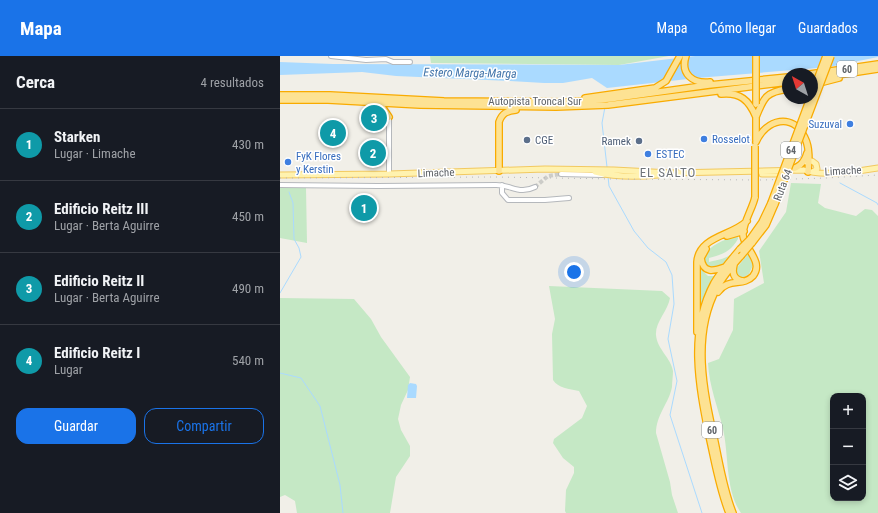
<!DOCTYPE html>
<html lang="es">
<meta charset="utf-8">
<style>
body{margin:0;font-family:"Roboto Condensed",sans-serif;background:#20242c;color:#f1f3f6}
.controls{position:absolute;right:12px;bottom:12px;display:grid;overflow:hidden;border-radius:8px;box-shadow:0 2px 6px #0003}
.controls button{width:36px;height:36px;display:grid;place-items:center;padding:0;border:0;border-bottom:1px solid #363941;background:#171b24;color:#f1f3f6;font:20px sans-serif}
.compass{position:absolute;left:502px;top:12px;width:36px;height:36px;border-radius:50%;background:#171b24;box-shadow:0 2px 6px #0003;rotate:321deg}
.you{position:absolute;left:294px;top:216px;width:14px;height:14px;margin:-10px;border:3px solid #fff;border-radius:50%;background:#1a73e8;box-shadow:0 0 0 6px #1a73e833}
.badge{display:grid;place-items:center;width:26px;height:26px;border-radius:50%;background:#1a73e8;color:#fff;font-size:13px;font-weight:700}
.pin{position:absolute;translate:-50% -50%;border:2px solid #fff;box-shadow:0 1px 4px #0006}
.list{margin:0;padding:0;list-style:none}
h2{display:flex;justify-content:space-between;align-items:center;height:52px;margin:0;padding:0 16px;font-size:17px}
h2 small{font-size:13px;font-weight:400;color:#9ea1a6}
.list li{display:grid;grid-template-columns:26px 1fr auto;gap:12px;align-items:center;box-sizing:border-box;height:72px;padding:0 16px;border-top:1px solid #363941}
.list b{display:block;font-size:15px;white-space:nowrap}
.list p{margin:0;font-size:13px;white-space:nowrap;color:#9ea1a6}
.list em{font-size:13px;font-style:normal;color:#9ea1a6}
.actions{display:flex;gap:8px;padding:12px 16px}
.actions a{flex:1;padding:9px 0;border:1px solid #1a73e8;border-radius:12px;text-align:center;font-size:14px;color:#1a73e8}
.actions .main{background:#1a73e8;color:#fff}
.icon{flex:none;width:22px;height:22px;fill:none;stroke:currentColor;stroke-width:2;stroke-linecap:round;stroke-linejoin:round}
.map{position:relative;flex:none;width:598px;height:457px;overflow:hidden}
header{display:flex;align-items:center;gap:24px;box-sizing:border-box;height:56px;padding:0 20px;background:#1a73e8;color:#fff}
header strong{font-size:19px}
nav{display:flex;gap:22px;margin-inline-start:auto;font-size:14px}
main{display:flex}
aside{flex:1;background:#171b24}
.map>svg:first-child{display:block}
.green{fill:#c5e8c5;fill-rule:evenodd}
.water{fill:#aadaff}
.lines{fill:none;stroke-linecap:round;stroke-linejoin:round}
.stream{stroke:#aadaff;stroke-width:1}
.minor-tunnel{stroke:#ccccc8;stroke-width:4;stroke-dasharray:4 2;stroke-linecap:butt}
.minor-casing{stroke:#b5b8bc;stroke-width:6}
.major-casing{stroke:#f2c960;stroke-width:7}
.highway-casing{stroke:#f9ab00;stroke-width:8}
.minor{stroke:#fff;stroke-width:4}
.major{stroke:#fff2af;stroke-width:5}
.highway{stroke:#fde293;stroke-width:5.5}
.rail{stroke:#b6b7b8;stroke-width:1;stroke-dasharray:1 5;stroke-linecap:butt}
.highway-bridge-casing{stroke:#f9ab00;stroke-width:8;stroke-linecap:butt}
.highway-bridge{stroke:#fde293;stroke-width:5.5}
.shop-dot{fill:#3f7fe0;stroke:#fff;stroke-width:1.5}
.service-dot{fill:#5c6f8a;stroke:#fff;stroke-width:1.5}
.labels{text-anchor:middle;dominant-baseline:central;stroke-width:3;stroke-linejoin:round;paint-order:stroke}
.shield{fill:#fff;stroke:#8f9295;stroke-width:1}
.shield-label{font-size:10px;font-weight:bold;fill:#5f6368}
.street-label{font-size:11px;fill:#5f6368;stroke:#fff}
.shop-label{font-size:11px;fill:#366cbe;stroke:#fff;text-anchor:start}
.service-label{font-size:11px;fill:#4e5e75;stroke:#fff;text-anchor:start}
.water-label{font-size:12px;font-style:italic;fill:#4174aa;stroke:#fff}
.quarter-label{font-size:13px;letter-spacing:1px;fill:#70757a;stroke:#fff}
</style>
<header>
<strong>Mapa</strong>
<nav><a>Mapa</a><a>Cómo llegar</a><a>Guardados</a></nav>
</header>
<main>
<aside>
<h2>Cerca<small>4 resultados</small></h2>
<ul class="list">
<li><span class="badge" style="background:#0f9aa8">1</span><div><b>Starken</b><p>Lugar · Limache</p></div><em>430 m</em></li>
<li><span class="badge" style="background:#0f9aa8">2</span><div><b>Edificio Reitz III</b><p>Lugar · Berta Aguirre</p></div><em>450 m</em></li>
<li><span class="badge" style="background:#0f9aa8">3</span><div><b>Edificio Reitz II</b><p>Lugar · Berta Aguirre</p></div><em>490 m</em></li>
<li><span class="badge" style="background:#0f9aa8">4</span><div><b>Edificio Reitz I</b><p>Lugar</p></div><em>540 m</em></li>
</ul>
<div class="actions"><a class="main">Guardar</a><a>Compartir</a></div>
</aside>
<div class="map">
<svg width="598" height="457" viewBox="0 0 598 457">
<rect width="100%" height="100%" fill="#f1efe8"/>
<path class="green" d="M150,0H389L339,9L151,7Z
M511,127L541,128L538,147L545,152L576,160L585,153L592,154L598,160V457H461C445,434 449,399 443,373C438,351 429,330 428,307L439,303L453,274L454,243L484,227L479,195L506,156ZM553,340H583V442H553Z
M0,132H26L27,187L0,182Z
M455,181H458V183C450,196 444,198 429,202V206C447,202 451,202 461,185L462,190C451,201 443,217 426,210L423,202C428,190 444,183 455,181Z
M468,198L473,209L469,218L462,222L456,219L455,214Z
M421,213L428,220H436L427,236L421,262Z
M269,230L382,235L390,242C388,255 375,266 376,279C377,293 391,302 393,315C393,320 392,326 392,331C389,347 376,359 376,377L390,426L392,439L398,457H286L285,455L286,434L294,417V411L283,402L273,387L274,383L302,362L307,350L299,335C289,333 278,332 273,324L272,278L275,263Z
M0,242L74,243L91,263L101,281L130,321L128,334L121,349L118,363L121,374L130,390V400L116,421L110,457H17L15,445L5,439L0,441Z"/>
<path class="water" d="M415,0H598V1L549,11L417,22L327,32L312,22L283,27H264L230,25L116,20L82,16L0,19V6L53,8L339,9Z
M130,327L136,328L137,330L136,342H127L128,329Z"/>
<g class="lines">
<path class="stream" d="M325,51L322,67L327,111
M328,120L329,130L354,175L368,192L386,206L392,219L394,248L388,283L397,325L390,359L422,457
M560,127L597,147L598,149
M0,237L21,201L19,192L14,183L13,147L9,136
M0,317L21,322L40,350L60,429L63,457"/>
<path class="minor-tunnel" d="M255,131L268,120L281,118"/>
<g class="minor-casing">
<path id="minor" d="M51,0L86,4L106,3L113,6H130
M109,61V118
M281,118L323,119
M0,129L98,130L216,129C232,129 239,139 255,131
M222,129V137L228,144H265L289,142"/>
</g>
<g class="major-casing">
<path id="major" d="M526,106L532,105L536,108L537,113L533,116
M315,116C335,121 357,121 378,119
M482,118H500
M0,119L109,118L265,113L334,114L391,117L524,114C541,121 580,115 598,112"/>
</g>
<g class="highway-casing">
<path id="highway" d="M406,0C400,18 413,28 430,26
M530,18L598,8
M532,23L598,13
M532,29L559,22
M441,38C460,36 469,44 476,61
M0,39H50L164,45L286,46L329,43L429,29L508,21
M305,42L375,32L386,25L400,0
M0,44H48L140,49L276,51L328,49L508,26
M94,48L103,52L109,61
M476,61C484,41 486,36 508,33
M476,84V59
M476,86C486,63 513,56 525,82C530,92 529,105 528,116
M508,114C518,112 524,108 527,97
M219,115V66C222,57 227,55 236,54
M447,180L464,175
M470,183L482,166L491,147
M472,187L486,169L495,148
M426,193L421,202C423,218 434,215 445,211
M454,209C452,216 453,223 462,225
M438,236C449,221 463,231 473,220C484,206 465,193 463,180C462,168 473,152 475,141
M417,276V206C419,180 452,180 467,165
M449,457C439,432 435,406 429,380C419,330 408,275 434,227C441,215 451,204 460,193
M453,457C444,435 440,410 435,386C424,336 411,280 437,232C443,220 452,210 461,200"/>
</g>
<use href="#minor" class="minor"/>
<use href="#major" class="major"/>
<use href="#highway" class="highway"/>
<path class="rail" d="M0,122L215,121L334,123L482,124L546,122L598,119"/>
<g class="highway-bridge-casing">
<path id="highway-bridge" d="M532,37L546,0
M476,48V0
M475,141V90
M491,147L530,42
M495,148L551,0
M460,193L470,183
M461,200L472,187"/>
</g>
<use href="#highway-bridge" class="highway-bridge"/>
</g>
<g class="shop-dot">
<circle cx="570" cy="68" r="4"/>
<circle cx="424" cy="83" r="4"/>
<circle cx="368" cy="98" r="4"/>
<circle cx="8" cy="106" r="4"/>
</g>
<g class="service-dot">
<circle cx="247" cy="84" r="4"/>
<circle cx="359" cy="85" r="4"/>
</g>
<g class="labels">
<g class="shield">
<rect x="557" y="5" width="20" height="16" rx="3"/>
<rect x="501" y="86" width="20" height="16" rx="3"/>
<rect x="422" y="366" width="20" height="16" rx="3"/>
</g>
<g class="shield-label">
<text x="567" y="13">60</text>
<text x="511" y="94">64</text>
<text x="432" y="374">60</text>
</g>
<g class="street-label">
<text x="255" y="45">Autopista Troncal Sur</text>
<text transform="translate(563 115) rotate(-3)">Limache</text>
<text transform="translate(156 117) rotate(-2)">Limache</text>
<text transform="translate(503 129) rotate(-69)">Ruta 64</text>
</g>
<g class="shop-label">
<text x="562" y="68" text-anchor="end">Suzuval</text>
<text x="432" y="83">Rosselot</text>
<text x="376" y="98">ESTEC</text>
<text x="16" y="100">FyK Flores<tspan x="16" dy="13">y Kerstin</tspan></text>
</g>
<g class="service-label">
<text x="255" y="84">CGE</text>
<text x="351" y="85" text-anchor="end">Ramek</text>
</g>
<g class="water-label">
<text transform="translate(190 17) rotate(1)">Estero Marga-Marga</text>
</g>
<g class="quarter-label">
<text x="388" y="116">EL SALTO</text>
</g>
</g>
</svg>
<div class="controls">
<button>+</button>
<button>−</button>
<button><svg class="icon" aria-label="layers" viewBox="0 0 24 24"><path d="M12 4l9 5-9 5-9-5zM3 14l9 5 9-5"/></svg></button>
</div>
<svg class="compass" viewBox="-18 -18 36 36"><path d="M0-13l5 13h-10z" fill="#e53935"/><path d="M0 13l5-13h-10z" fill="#9ea1a6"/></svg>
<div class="you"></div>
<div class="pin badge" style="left:84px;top:152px;background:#0f9aa8">1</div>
<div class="pin badge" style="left:93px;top:97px;background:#0f9aa8">2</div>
<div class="pin badge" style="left:94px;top:62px;background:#0f9aa8">3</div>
<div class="pin badge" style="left:53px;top:77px;background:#0f9aa8">4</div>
</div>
</main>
